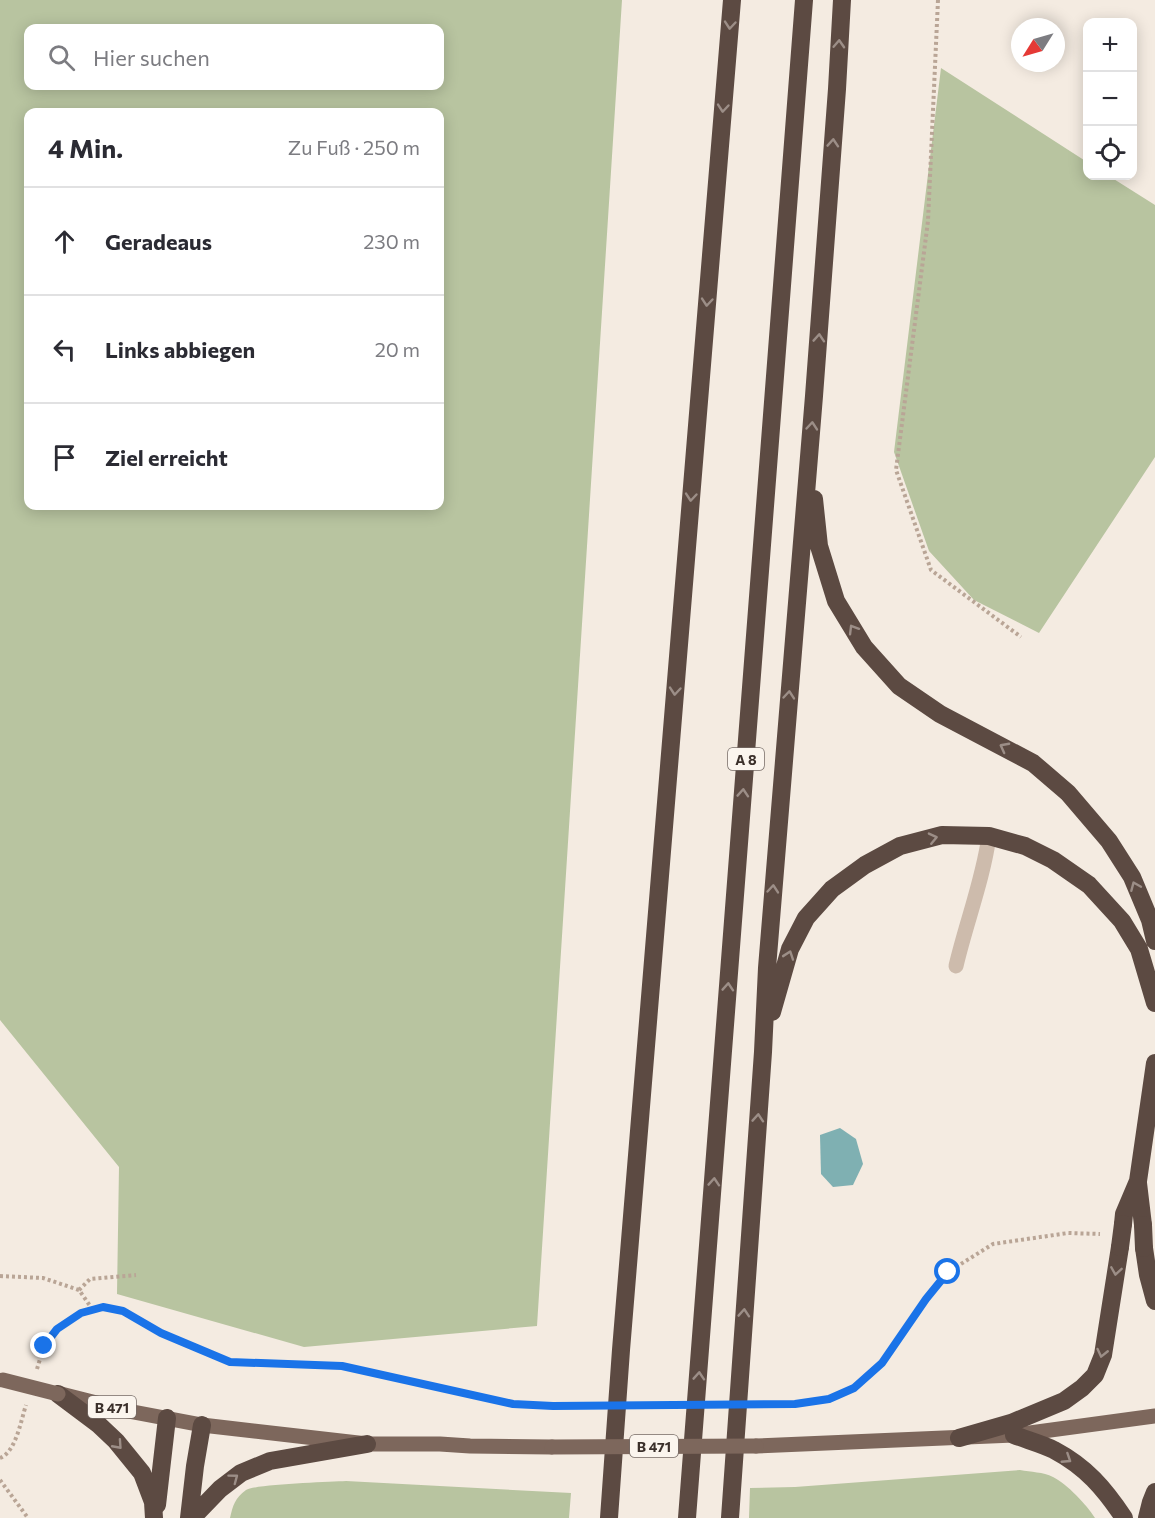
<!DOCTYPE html>
<html lang="de">
<meta charset="utf-8">
<style>
body{margin:0;font-family:Commissioner,sans-serif;background:#f2f2f3;color:#2b2b33}
.controls{position:absolute;right:18px;top:18px;display:grid;overflow:hidden;border-radius:12px;box-shadow:0 3px 15px #0003}
.controls button{width:54px;height:54px;display:grid;place-items:center;padding:0;border:0;border-bottom:2px solid #e1e1e2;background:#fff;color:#2b2b33;font:30px sans-serif}
.compass{position:absolute;left:1011px;top:18px;width:54px;height:54px;border-radius:50%;background:#fff;box-shadow:0 3px 15px #0003;rotate:233deg}
.stop{position:absolute;width:18px;height:18px;margin:-14px;border:4px solid #1a73e8;border-radius:50%;background:#fff}
.stop.end{background:#1a73e8;border-color:#fff;box-shadow:0 2px 6px #0008}
.list{margin:0;padding:0;list-style:none}
h2{display:flex;justify-content:space-between;align-items:center;height:78px;margin:0;padding:0 24px;font-size:26px}
h2 small{font-size:20px;font-weight:400;color:#7c7c81}
.list li{display:grid;grid-template-columns:39px 1fr auto;gap:18px;align-items:center;box-sizing:border-box;height:108px;padding:0 24px;border-top:2px solid #e1e1e2}
.list b{display:block;font-size:22px;white-space:nowrap}
.list em{font-size:20px;font-style:normal;color:#7c7c81}
.icon{flex:none;width:33px;height:33px;fill:none;stroke:currentColor;stroke-width:2;stroke-linecap:round;stroke-linejoin:round}
.map{position:relative;flex:none;width:1155px;height:1518px;overflow:hidden}
.search{position:absolute;background:#fff;box-shadow:0 3px 15px #0003;left:24px;top:24px;width:420px;height:66px;display:flex;align-items:center;gap:15px;box-sizing:border-box;padding:0 21px;border-radius:12px;color:#7c7c81;font-size:22px}
.panel{position:absolute;background:#fff;box-shadow:0 3px 15px #0003;left:24px;top:108px;width:420px;height:402px;border-radius:12px}
.map>svg:first-child{display:block}
.green{fill:#b8c4a0;fill-rule:evenodd}
.water{fill:#7fb0b2}
.lines{fill:none;stroke-linecap:round;stroke-linejoin:round}
.path{stroke:#b9a596;stroke-width:4;stroke-dasharray:3 3;stroke-linecap:butt}
.minor{stroke:#cdbbac;stroke-width:15}
.major{stroke:#7d675c;stroke-width:15}
.highway{stroke:#5c4a42;stroke-width:18}
.path-bridge{stroke:#b9a596;stroke-width:4;stroke-dasharray:3 3;stroke-linecap:butt}
.major-bridge{stroke:#7d675c;stroke-width:15}
.highway-bridge{stroke:#5c4a42;stroke-width:18}
.oneway{stroke:#9c8e87}
.route{stroke:#1a73e8;stroke-width:8}
.labels{text-anchor:middle;dominant-baseline:central;stroke-width:4.5;stroke-linejoin:round;paint-order:stroke}
.shield{fill:#fbf5ee;stroke:#756b66;stroke-width:1.5}
.shield-label{font-size:14px;font-weight:bold;fill:#3b302b}
</style>
<div class="map">
<svg width="1155" height="1518" viewBox="0 0 1155 1518">
<rect width="100%" height="100%" fill="#f4ebe1"/>
<path class="green" d="M0,0H622L537,1326L304,1347L117,1294L119,1167L0,1020ZM440,28V86H28V28ZM28,112H440V506H28Z
M941,68L1087,162L1088,176H1109L1155,205V457L1039,633L974,600L929,551L894,452Z
M1020,1470C1031,1472 1043,1472 1053,1477C1067,1484 1087,1505 1095,1518H749L750,1488L795,1487Z
M346,1481L571,1493L569,1518H230C233,1505 235,1498 246,1490C256,1484 329,1482 346,1481Z"/>
<path class="water" d="M840,1128L856,1139L863,1164L853,1185L833,1187L821,1174L820,1135Z"/>
<g class="lines">
<path class="path" d="M938,0L928,221L896,470L931,570L1021,637
M0,1276L43,1278L79,1290L93,1310
M79,1290L90,1279L136,1275
M37,1369L44,1346L57,1329L81,1313L103,1307L123,1311L161,1333L230,1362L343,1367L513,1404L553,1406
M758,1404H795L829,1399L854,1388L882,1363L926,1299L948,1272L993,1244L1068,1233L1100,1234
M0,1458C16,1452 21,1420 26,1405
M0,1480L28,1518"/>
<path class="minor" d="M956,966C966,923 983,880 989,836"/>
<path class="major" d="M61,1394L128,1411L202,1425L367,1444H440L470,1446L552,1447
M756,1446L1014,1435L1155,1416"/>
<path class="highway" d="M814,499L819,546L836,601L864,647L899,686L940,714L1033,763L1068,793L1109,841L1132,877L1150,920L1155,941
M772,1012L790,949L806,918L832,889L865,865L900,846L942,835L989,836L1025,846L1053,860L1089,885L1122,921L1139,949L1155,1003
M1138,1183L1143,1225
M1123,1224L1124,1214L1138,1181L1155,1063
M1144,1248L1148,1275L1155,1301
M58,1394L98,1424L116,1441L142,1473L153,1502L154,1518
M1014,1435C1027,1440 1042,1444 1054,1450C1086,1467 1104,1488 1124,1518
M959,1438L1011,1423L1064,1401L1082,1388L1095,1375L1103,1355L1120,1247
M157,1505L167,1418
M189,1518L195,1466L202,1425
M192,1518L220,1489L241,1473L270,1461L367,1444
M609,1518L621,1350L732,0
M687,1518L804,0
M730,1518L763,1052L767,968L814,396L837,89L842,0
M1147,1518L1151,1502L1155,1492"/>
<path class="path-bridge" d="M553,1406L756,1404"/>
<path class="major-bridge" d="M3,1380L58,1394
M552,1447L756,1446"/>
<path class="highway-bridge" d="M1143,1225L1144,1248
M1120,1247L1123,1224"/>
</g>
<defs><path id="oneway-chevron" d="M-2-3.5L2.5 0L-2 3.5" fill="none" stroke-width="1.6" stroke-linecap="round" stroke-linejoin="round" transform="scale(1.5)"/></defs>
<g class="oneway">
<use href="#oneway-chevron" transform="translate(730 25) rotate(95)"/>
<use href="#oneway-chevron" transform="translate(839 44) rotate(-87)"/>
<use href="#oneway-chevron" transform="translate(723 108) rotate(95)"/>
<use href="#oneway-chevron" transform="translate(833 143) rotate(-86)"/>
<use href="#oneway-chevron" transform="translate(707 302) rotate(95)"/>
<use href="#oneway-chevron" transform="translate(819 338) rotate(-86)"/>
<use href="#oneway-chevron" transform="translate(812 426) rotate(-85)"/>
<use href="#oneway-chevron" transform="translate(691 497) rotate(95)"/>
<use href="#oneway-chevron" transform="translate(853 629) rotate(-121)"/>
<use href="#oneway-chevron" transform="translate(675 691) rotate(95)"/>
<use href="#oneway-chevron" transform="translate(789 695) rotate(-85)"/>
<use href="#oneway-chevron" transform="translate(1004 747) rotate(-152)"/>
<use href="#oneway-chevron" transform="translate(743 793) rotate(-86)"/>
<use href="#oneway-chevron" transform="translate(933 838) rotate(-13)"/>
<use href="#oneway-chevron" transform="translate(1135 886) rotate(-113)"/>
<use href="#oneway-chevron" transform="translate(773 889) rotate(-85)"/>
<use href="#oneway-chevron" transform="translate(789 955) rotate(-71)"/>
<use href="#oneway-chevron" transform="translate(728 987) rotate(-86)"/>
<use href="#oneway-chevron" transform="translate(758 1118) rotate(-86)"/>
<use href="#oneway-chevron" transform="translate(714 1182) rotate(-86)"/>
<use href="#oneway-chevron" transform="translate(1116 1271) rotate(99)"/>
<use href="#oneway-chevron" transform="translate(744 1313) rotate(-86)"/>
<use href="#oneway-chevron" transform="translate(1102 1353) rotate(103)"/>
<use href="#oneway-chevron" transform="translate(699 1376) rotate(-86)"/>
<use href="#oneway-chevron" transform="translate(118 1445) rotate(48)"/>
<use href="#oneway-chevron" transform="translate(1067 1459) rotate(33)"/>
<use href="#oneway-chevron" transform="translate(234 1478) rotate(-37)"/>
</g>
<g class="lines">
<path class="route" d="M44,1346L57,1329L81,1313L103,1307L123,1311L161,1333L230,1362L342,1366L513,1404L553,1406L795,1404L829,1399L854,1388L882,1363L926,1299L948,1272"/>
</g>
<g class="labels">
<g class="shield">
<rect x="728" y="748" width="36" height="22" rx="4.5"/>
<rect x="88" y="1396" width="48" height="22" rx="4.5"/>
<rect x="630" y="1435" width="48" height="22" rx="4.5"/>
</g>
<g class="shield-label">
<text x="746" y="759">A 8</text>
<text x="112" y="1407">B 471</text>
<text x="654" y="1446">B 471</text>
</g>
</g>
</svg>
<div class="controls">
<button>+</button>
<button>−</button>
<button><svg class="icon" aria-label="locate" viewBox="0 0 24 24"><circle cx="12" cy="12" r="6"/><path d="M12 2v4M12 18v4M2 12h4M18 12h4"/></svg></button>
</div>
<svg class="compass" viewBox="-18 -18 36 36"><path d="M0-13l5 13h-10z" fill="#e53935"/><path d="M0 13l5-13h-10z" fill="#7c7c81"/></svg>
<div class="stop" style="left:948px;top:1272px"></div>
<div class="stop end" style="left:44px;top:1346px"></div>
<div class="search"><svg class="icon" aria-label="search" viewBox="0 0 24 24"><circle cx="10" cy="10" r="6"/><path d="M15 15l6 6"/></svg>Hier suchen</div>
<section class="panel">
<h2>4 Min.<small>Zu Fuß · 250 m</small></h2>
<ul class="list">
<li><svg class="icon" aria-label="ahead" viewBox="0 0 24 24"><path d="M12 20V5M6 11l6-6 6 6"/></svg><div><b>Geradeaus</b></div><em>230 m</em></li>
<li><svg class="icon" aria-label="left" viewBox="0 0 24 24"><path d="M17 20v-9H6M10 6l-5 5 5 5"/></svg><div><b>Links abbiegen</b></div><em>20 m</em></li>
<li><svg class="icon" aria-label="arrive" viewBox="0 0 24 24"><path d="M6 21V4h12l-3 4 3 4H6"/></svg><div><b>Ziel erreicht</b></div></li>
</ul>
</section>
</div>
